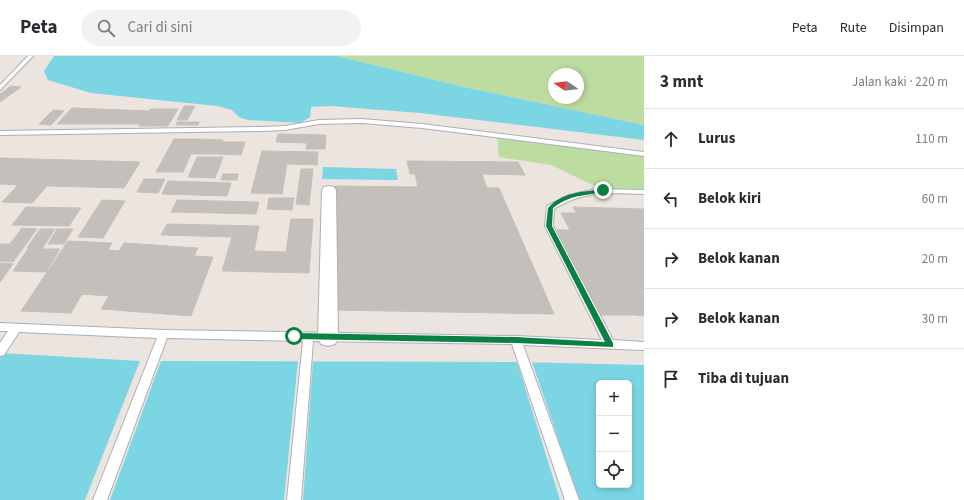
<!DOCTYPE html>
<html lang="id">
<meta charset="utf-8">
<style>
body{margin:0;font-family:"Source Sans 3",sans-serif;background:#f2f2f3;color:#2b2b33}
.controls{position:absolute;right:12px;bottom:12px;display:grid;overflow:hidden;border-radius:6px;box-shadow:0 2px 6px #0003}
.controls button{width:36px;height:36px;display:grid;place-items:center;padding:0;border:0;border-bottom:1px solid #e1e1e2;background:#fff;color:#2b2b33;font:20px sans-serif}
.compass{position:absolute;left:548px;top:12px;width:36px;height:36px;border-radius:50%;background:#fff;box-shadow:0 2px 6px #0003;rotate:283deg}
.stop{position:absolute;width:12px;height:12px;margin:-9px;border:3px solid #0b8043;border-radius:50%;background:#fff}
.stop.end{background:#0b8043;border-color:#fff;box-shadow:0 1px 4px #0008}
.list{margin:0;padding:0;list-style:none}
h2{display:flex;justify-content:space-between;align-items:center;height:52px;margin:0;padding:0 16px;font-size:17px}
h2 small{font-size:13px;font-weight:400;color:#7c7c81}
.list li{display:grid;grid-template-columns:26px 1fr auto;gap:12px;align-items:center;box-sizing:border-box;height:60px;padding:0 16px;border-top:1px solid #e1e1e2}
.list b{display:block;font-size:15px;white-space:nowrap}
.list em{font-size:13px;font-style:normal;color:#7c7c81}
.icon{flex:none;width:22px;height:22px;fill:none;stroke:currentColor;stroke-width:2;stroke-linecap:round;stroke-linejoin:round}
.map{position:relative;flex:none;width:644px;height:444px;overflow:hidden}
header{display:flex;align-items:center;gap:24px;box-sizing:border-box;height:56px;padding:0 20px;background:#fff;border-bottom:1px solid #e1e1e2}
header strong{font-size:19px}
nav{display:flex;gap:22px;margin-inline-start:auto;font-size:14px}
.search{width:280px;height:36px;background:#f2f2f3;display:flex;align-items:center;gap:10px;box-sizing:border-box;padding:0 14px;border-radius:22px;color:#7c7c81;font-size:15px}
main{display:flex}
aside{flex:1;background:#fff}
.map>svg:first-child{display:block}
.green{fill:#bddda0;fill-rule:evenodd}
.water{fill:#7cd5e3;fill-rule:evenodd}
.pier{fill:#ebe4df}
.building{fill:#c4bfba;stroke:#c7c0b8}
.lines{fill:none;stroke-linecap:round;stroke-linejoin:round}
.service-casing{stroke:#abafb6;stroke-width:2}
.minor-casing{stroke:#abafb6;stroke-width:2}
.service{fill:#fff;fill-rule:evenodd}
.minor{fill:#fff;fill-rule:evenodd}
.route{fill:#0b8043}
</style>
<header>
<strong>Peta</strong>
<div class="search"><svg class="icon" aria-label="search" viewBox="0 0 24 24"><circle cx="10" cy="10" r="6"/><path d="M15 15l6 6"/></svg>Cari di sini</div>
<nav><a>Peta</a><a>Rute</a><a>Disimpan</a></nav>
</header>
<main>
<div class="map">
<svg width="644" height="444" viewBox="0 0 644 444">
<rect width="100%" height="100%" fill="#ebe4df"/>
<path class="green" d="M337,0H644V69L464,31ZM554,18H578V42H554Z
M497,80L644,98V136L603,134L551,109L499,101Z"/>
<path class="water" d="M54,0H337L464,31L644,69V84L420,57L330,50L311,51L310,61L300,67L248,64L239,61L232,54L217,50L91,37L48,24L44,15Z
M323,111L396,113L398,124L322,123Z
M0,297L140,305L517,306L644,309V444H0ZM599,327H629V429H599Z"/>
<path class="pier" d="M140,305H161L110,444H85Z
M298,305H313L303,444H284Z
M517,306H532L579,444H560Z"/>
<path class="building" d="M11,30L21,31L0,46V38Z
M184,50H195L187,64H177Z
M72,52L149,55L151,53H178L168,70H139L140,68H57Z
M53,54L64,55L51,69L39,68Z
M177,66H199L198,69H176Z
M278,78L326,79L325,93H306L307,87L276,86Z
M174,83H198L183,116H156Z
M198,83L223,84L218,98H192Z
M222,86H245L241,99L218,98Z
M262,95L318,96L317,109L287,108L282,138L251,137Z
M197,101H223L215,122L188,121Z
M0,102L140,106L124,132L47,130L32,147L2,146L18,129L0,128Z
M407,105L518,106L525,119L482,118L487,132L418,131L415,118H410Z
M301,113H313L309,149L296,148Z
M223,118H238L237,124H221Z
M144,123H165L158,137L137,136Z
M168,125L231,127L227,140L162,138Z
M334,130L499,132L554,258L333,254Z
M269,142H294L292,154L267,153Z
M102,144L125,145L103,182L78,181Z
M177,144L259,146L256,158L171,156Z
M26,151L81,152L69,170L12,169Z
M573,151L644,153V260L636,259Z
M561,157H576L636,259H601L557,174H570Z
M291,163H313L309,217L222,215L232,181L161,179L167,168L259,170L254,195L286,196Z
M22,172L37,173L13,206L0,205V188H10Z
M40,173H55L42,193L27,192Z
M57,173H73L64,188H48Z
M68,185L112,187L71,257L21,255Z
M124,187L198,192L194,200L213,201L191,260L101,253L109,240L82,238L107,194L119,195Z
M28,193H60L46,216L13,215Z
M0,207L13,208L0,226Z"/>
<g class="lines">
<g class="service-casing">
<path id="service" d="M28,0H33L0,34V29Z
M362,63L422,68L644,96V100L422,72L362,67L319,68L285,74L261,75L0,79V75L261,71L285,70L319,64Z
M595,133L644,134V138C611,137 583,134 554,153L553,170L613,284L644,286V294L523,289L579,444H565L512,288L313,285L301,444H287L303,285L167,282L107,444H93L157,282L19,276L4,299L0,300V287L8,275H0V267L164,274L516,280L602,284L545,170L547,150L569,139Z"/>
</g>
<g class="minor-casing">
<path id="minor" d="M329,130L334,131L336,134L338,282L335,288L328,290L321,288L318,282L322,134L324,131Z"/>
</g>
<use href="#service" class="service"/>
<use href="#minor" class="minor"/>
</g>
<path class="route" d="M603,133H605V136C584,140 571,138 553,152L552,170L613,287V291L516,287L294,283L290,280L294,277L516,281L605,286L546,170L548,152C562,136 583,136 603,133Z"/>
</svg>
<div class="controls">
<button>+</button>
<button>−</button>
<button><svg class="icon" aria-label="locate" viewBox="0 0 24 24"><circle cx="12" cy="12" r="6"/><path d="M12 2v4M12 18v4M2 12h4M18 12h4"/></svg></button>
</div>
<svg class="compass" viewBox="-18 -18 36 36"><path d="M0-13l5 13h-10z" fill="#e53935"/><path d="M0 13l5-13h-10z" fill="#7c7c81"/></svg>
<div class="stop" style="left:294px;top:280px"></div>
<div class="stop end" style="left:603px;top:134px"></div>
</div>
<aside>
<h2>3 mnt<small>Jalan kaki · 220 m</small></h2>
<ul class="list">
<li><svg class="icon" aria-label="ahead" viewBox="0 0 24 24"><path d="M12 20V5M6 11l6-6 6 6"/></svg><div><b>Lurus</b></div><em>110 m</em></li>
<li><svg class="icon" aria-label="left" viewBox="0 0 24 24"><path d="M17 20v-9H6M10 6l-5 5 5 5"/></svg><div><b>Belok kiri</b></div><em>60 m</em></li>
<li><svg class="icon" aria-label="right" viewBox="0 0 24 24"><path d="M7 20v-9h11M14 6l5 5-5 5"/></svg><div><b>Belok kanan</b></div><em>20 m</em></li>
<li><svg class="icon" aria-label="right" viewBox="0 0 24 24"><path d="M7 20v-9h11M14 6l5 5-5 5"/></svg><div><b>Belok kanan</b></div><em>30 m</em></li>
<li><svg class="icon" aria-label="arrive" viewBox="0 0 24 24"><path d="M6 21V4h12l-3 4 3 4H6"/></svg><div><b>Tiba di tujuan</b></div></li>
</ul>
</aside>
</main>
